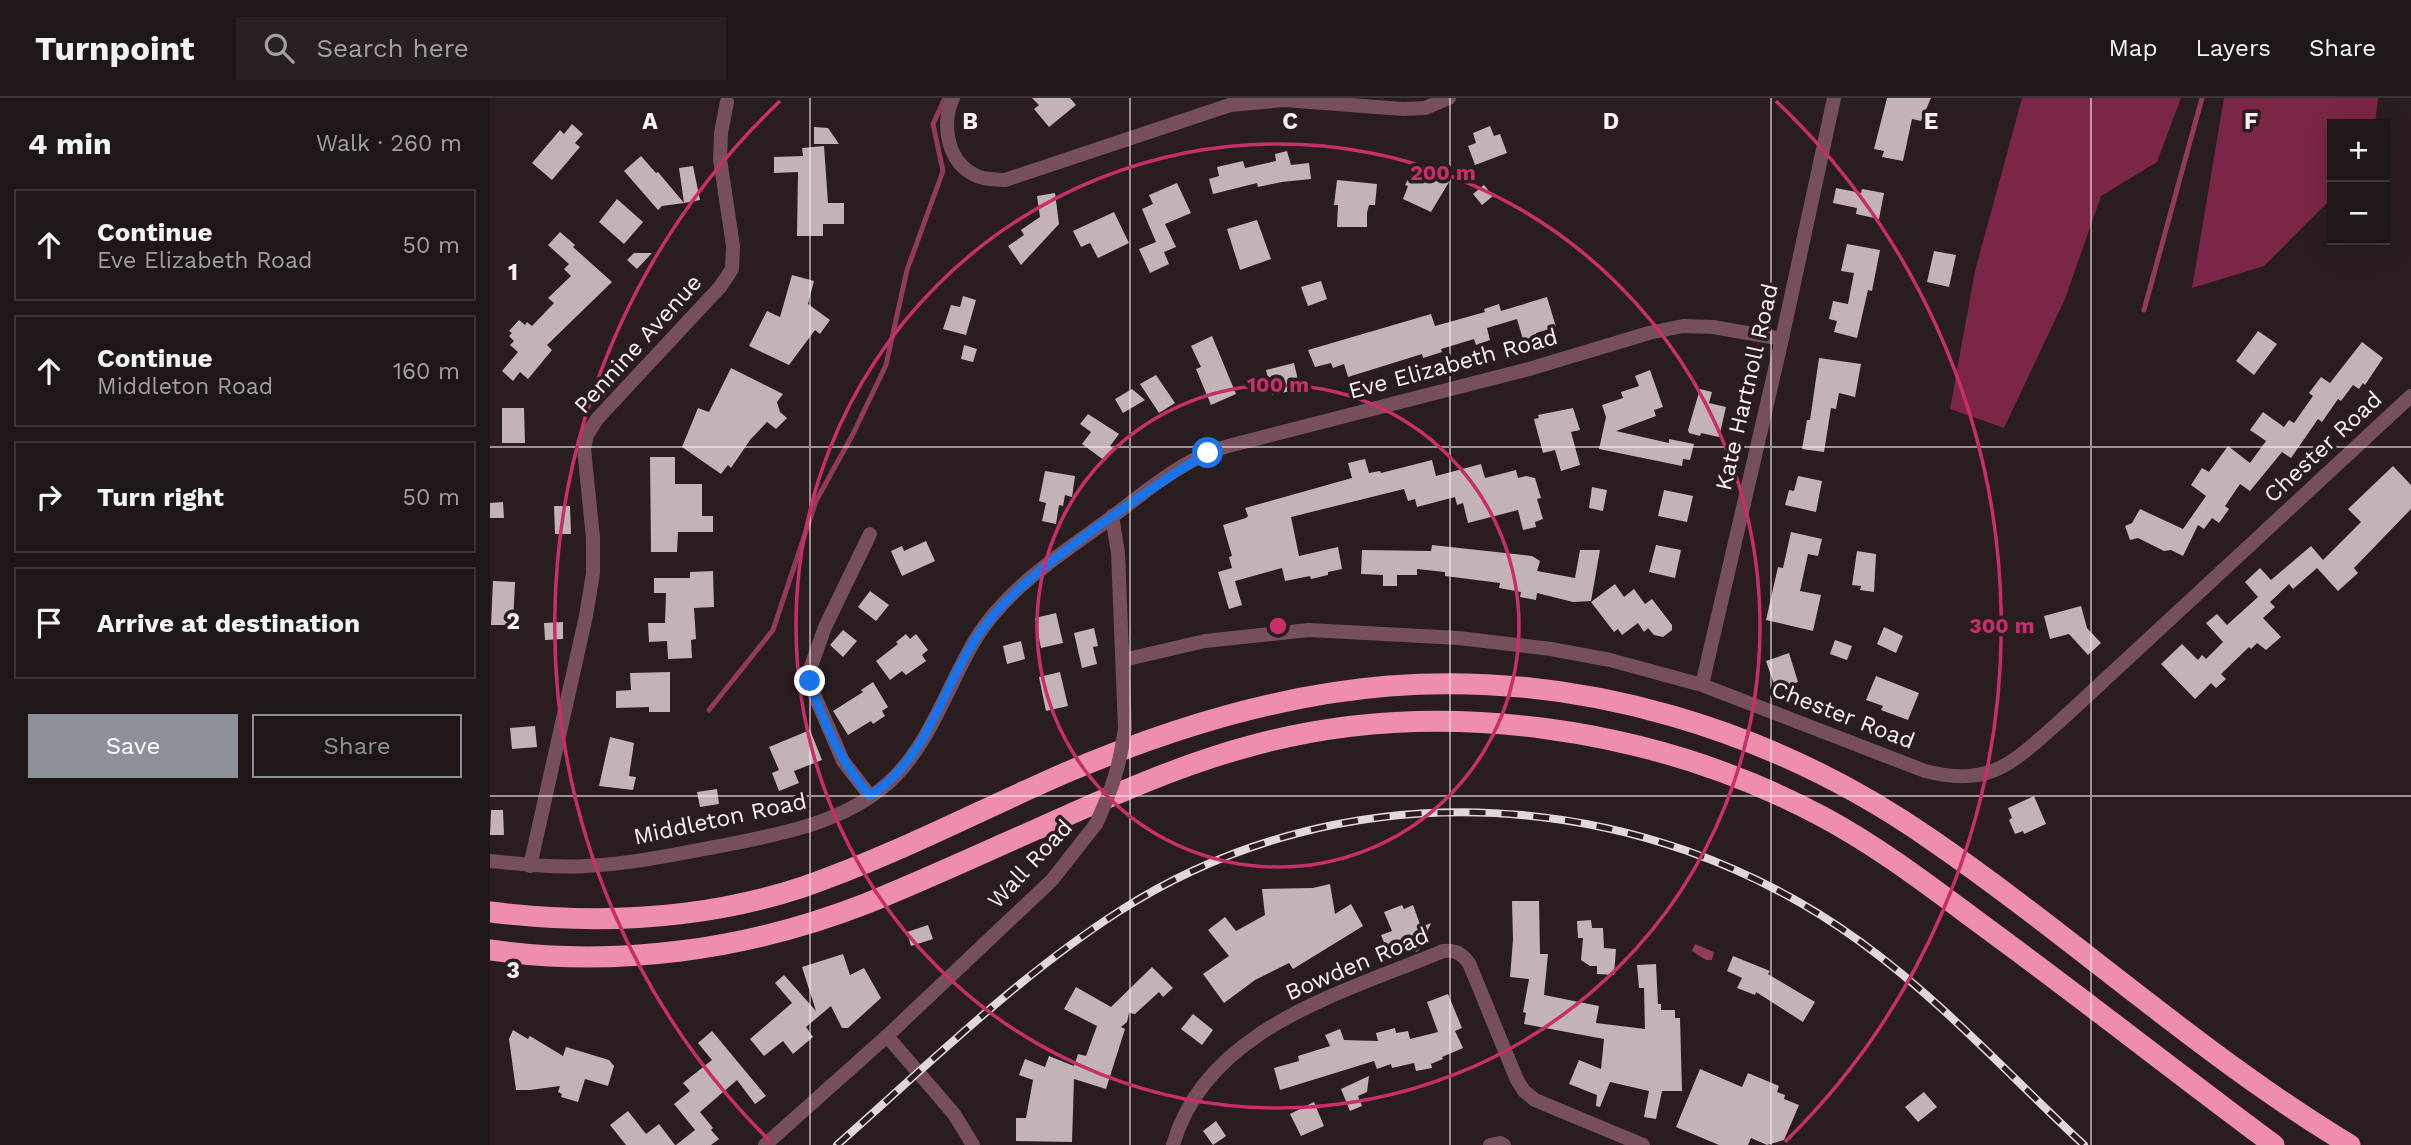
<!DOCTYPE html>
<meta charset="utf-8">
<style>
body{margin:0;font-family:"Work Sans",sans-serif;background:#271f21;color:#f1f3f6}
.controls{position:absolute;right:21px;top:21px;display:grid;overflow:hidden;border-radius:0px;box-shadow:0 7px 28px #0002}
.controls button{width:63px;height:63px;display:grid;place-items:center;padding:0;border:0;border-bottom:2px solid #3c3537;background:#1f1618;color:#f1f3f6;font:35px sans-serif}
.stop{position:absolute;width:21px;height:21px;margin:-16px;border:5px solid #1a73e8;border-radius:50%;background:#fff}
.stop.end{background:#1a73e8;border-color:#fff;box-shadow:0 2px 7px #0008}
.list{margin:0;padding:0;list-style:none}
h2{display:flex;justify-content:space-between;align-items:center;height:91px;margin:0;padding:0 28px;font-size:30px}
h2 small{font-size:23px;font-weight:400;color:#a19fa2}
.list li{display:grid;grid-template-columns:46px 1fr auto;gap:21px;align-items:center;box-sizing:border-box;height:112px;margin:0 14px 14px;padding:0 14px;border:2px solid #3c3537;border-radius:0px}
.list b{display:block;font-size:26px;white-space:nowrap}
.list p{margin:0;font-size:23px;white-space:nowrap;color:#a19fa2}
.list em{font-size:23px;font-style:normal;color:#a19fa2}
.actions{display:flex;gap:14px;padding:21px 28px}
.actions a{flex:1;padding:16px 0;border:2px solid #8c9099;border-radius:0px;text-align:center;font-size:24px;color:#8c9099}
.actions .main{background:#8c9099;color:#fff}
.icon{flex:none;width:38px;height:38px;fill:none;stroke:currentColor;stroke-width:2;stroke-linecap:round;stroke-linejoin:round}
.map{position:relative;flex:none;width:1921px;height:1047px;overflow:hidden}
header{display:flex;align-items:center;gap:42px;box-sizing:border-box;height:98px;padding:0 35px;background:#1f1618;border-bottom:2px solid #3c3537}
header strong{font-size:33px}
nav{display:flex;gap:38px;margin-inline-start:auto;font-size:24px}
.search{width:490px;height:63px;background:#271f21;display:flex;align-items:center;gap:18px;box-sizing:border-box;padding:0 24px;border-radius:0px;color:#a19fa2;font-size:26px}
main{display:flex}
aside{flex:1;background:#1f1618}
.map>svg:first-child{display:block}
.forest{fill:#7b2647}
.water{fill:#913a5a}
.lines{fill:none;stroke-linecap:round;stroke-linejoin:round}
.stream{stroke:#913a5a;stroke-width:5}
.building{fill:#c3b2b6}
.minor{stroke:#764f5b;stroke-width:14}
.motorway{stroke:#ee8dac;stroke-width:21}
.rail-casing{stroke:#e1d7da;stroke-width:8}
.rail{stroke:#291d20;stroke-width:5;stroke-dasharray:16;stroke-linecap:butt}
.minor-bridge{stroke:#764f5b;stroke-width:14}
.route{stroke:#1a73e8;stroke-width:9}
.grid{fill:none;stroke:#fbf1f4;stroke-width:2;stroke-opacity:0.55}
.ring{fill:none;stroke:#c82e6a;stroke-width:3.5}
.labels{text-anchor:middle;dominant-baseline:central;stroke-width:7;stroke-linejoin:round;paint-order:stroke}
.street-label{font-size:23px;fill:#fbf1f4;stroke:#291d20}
.grid-label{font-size:23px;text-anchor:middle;font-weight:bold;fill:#fbf1f4;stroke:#291d20;stroke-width:7;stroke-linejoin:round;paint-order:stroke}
.centre{fill:#c82e6a;stroke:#291d20;stroke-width:3.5}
.ring-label{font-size:21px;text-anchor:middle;font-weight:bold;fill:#c82e6a;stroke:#291d20;stroke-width:7;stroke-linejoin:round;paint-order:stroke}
</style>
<header>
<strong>Turnpoint</strong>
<div class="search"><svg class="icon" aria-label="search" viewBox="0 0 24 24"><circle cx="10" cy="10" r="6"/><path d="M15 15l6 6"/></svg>Search here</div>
<nav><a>Map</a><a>Layers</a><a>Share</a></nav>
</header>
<main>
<aside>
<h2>4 min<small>Walk · 260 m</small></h2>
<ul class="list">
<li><svg class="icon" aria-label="ahead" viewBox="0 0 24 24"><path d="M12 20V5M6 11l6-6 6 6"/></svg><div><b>Continue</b><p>Eve Elizabeth Road</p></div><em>50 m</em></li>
<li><svg class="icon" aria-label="ahead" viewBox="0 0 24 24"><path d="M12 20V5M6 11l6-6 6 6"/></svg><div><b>Continue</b><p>Middleton Road</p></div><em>160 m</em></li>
<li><svg class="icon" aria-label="right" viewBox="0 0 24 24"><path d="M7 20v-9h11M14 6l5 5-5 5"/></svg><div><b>Turn right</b></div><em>50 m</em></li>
<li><svg class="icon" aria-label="arrive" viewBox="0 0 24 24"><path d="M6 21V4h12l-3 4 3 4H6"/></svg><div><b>Arrive at destination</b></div></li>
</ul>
<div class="actions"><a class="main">Save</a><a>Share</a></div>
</aside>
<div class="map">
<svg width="1921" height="1047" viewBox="0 0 1921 1047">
<rect width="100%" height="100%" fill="#291d20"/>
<path class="forest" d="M1532,0H1691L1667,64L1611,98L1575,201L1514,330L1460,311L1485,173Z
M1734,0H1888L1885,26H1842V100L1774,168L1702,190Z"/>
<path class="water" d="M1205,846L1224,854L1222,862H1216L1202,853Z"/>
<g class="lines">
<path class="stream" d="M1654,212L1712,0
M219,612L283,532L326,403L363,336L396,267L417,172L453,73L443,26L455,0"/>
</g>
<path class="building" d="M542,0H580L586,7L559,29L544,11L549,7Z
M1397,0H1441L1431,23L1422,21L1413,63L1392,59L1394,53L1384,51Z
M82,26L93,36L85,45L90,49L62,82L42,65L70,32L74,36Z
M1000,28L1004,38L1010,36L1017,55L985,67L978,48L986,45L983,35Z
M324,29L338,30L349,46H324Z
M334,48L338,105H354V126H333V138H307L308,74L284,75V59L313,58L312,50Z
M797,53L801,67L819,65L821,81L792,84L768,89L767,85L723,96L719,81L729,78L727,69L753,63L755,70L786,63L785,56Z
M151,58L166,75L168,74L194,105L172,108L168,112L134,73Z
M927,66L959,84L941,114L913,101L918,88L915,87Z
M203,68L210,102L194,105L189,70Z
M847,82L887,86L885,107H879L877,115V129H847L848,107H844Z
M687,85L701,115L675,126L686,149L674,154L679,166L660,175L649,151L666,144L652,111L663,106L659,97Z
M994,87L1003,98L992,107L983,96Z
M1346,90L1371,95L1372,91L1394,95L1389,121L1366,116L1367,110L1343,105Z
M565,95L569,126L531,167L518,148L534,137L531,132L550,119L547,98Z
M127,101L153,124L134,146L109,124Z
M624,114L639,145L608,160L600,145L591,149L583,133Z
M767,122L781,161L750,172L737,131Z
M70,134L85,147L83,149L122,184L57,247L62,252L38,281L30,274L23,283L12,273L28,254L20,247L24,243L19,238L22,235L19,233L29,222L35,227L37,224L42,228L64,205L58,200L81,178L74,171L79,166L58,147Z
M1357,146L1390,152L1382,193L1378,192L1367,240L1344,234L1347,223L1339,221L1343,203L1358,206L1364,175L1351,173Z
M1444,153L1466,157L1459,189L1437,184Z
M144,155H162L147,171L137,162Z
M302,177L324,183L318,206L340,222L330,236L325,232L299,267L259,248L277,213L290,219Z
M831,183L837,201L818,208L811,189Z
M473,198L486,202L476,237L453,231L461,207L470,209Z
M1057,199L1066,229L1046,235L1048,241L1034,245L1027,221L997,230L1000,242L986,247L984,241L951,251L952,254L933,260L932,256L858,279L854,266L843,270L841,265L825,269L818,252L941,216L945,228L995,214L994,211L1009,206L1011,213Z
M1768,233L1787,246L1764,277L1746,263Z
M722,238L746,296L721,307L706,271L711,269L701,248Z
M1872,244L1893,260L1875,287L1873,285L1869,291L1863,287L1851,303L1848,301L1832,324L1828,321L1801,360L1792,354L1760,393L1750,386L1735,408L1739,411L1729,425L1722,420L1714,431L1708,427L1693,458L1681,452L1674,453L1648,440L1640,442L1635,428L1642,425L1650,411L1693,431L1716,398L1701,387L1712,370L1719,374L1738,348L1760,365L1776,343L1760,332L1773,314L1794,329L1799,322L1804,325L1823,298L1819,295L1831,279L1840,285Z
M474,247L487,251L483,264L471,261Z
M1329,260L1371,266L1365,299L1349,295L1346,311L1341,310L1334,354L1312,351L1317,322H1320Z
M804,265L810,291L782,297L776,272Z
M241,270L293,296L287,304L290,314L297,320L286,331L277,324L260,342L241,370L238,367L231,376L192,349L208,310L219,314Z
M1160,272L1173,309L1164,312L1166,318L1126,333L1179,345V341L1204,346L1200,362L1193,361L1192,368L1109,351L1116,319L1112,307L1133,300L1131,294L1149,288L1145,278Z
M666,277L685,305L669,315L650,286Z
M642,291L655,302L633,315L625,301Z
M1210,291L1222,294L1219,305L1236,309L1229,339L1211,335L1210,338L1199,335L1198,332Z
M12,310H34L35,345H12Z
M1083,310L1090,332L1081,334L1090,367L1071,373L1065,352L1053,355L1044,321L1049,320L1048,317Z
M598,316L629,336L620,348L624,351L615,363L592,346L601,334L590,326Z
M160,359H185V386H212V418H223V434H188L187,454H161Z
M875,361L879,375L890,373L891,375L942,362L946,378L991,366L995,380L1026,372L1028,380L1036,378L1045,380L1051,400L1047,401L1053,421L1045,424L1046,429L1033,432L1028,412L978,425L973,405L967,407L965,399L927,409L925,401L918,403L914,391L801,419L809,458L848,449L852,471L838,474V477L821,481L820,478L795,483L792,470L745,483L752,507L739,511L728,474L742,470L739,459L742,458L733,427L756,420L758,418L755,410L862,380L858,365Z
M1903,368L1921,387V411L1864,470L1868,475L1848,493L1827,470L1803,491L1799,486L1780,504L1785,509L1773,520L1791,539L1776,552L1767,545L1761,551L1759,549L1731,576L1736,581L1726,590L1721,585L1705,601L1671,566L1692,546L1708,562L1712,557L1716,561L1733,544L1716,525L1727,516L1737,527L1768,499L1755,484L1770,470L1781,482L1821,448L1833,462L1871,424L1858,411Z
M555,373L585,378L582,399L575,397L573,408L569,407L566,426L552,423L556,405L549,403Z
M1308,378L1332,383L1326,414L1295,407L1299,392L1304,393Z
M1102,389L1117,392L1113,413L1099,410Z
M1174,392L1203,398L1197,424L1168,418Z
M13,404L14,420H0V405Z
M64,408H80L81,436H65Z
M1301,434L1332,441L1328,458L1318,456L1310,493L1331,497L1323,533L1276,522L1288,469L1293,470Z
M436,443L445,463L412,478L401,453L412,448L414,453Z
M942,447L1042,458L1050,463L1047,473L1085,480L1090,452H1110L1101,503L1083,504L1047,495L1046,502L1030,499L1031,494L1009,490L1010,485L955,478V474L927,471V477H907V488H893V477L871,476L872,452L941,453Z
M1166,447L1191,452L1185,480L1159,474Z
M1367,453L1386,456L1384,494L1370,492L1371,488L1362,487Z
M223,473L224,509L204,510L206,541L201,542L202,560L178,561L177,543L159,544L158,525H175L176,495H164V480H200V474Z
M3,483L25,484L23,527H1Z
M1125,486L1134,499L1144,491L1155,506L1162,501L1182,527V532L1173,539L1164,537L1158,530L1154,534L1148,525L1132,537L1128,531L1124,534L1101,504Z
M380,493L399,507L386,523L368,509Z
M1591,508L1597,530L1611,545L1598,557L1579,536L1560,541L1554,518Z
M566,515L573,545L551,550L545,520Z
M73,524V541L55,542L54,525Z
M1394,529L1413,538L1406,555L1387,546Z
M604,530L608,548L603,549L607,566L592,570L584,535Z
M353,532L367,543L353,559L340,547Z
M416,536L420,541L426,536L438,552L432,557L436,563L416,577L412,573L400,582L386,563L408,546L406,544Z
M1345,542L1362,548L1357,562L1340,556Z
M531,543L535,561L517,566L513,548Z
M1299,555L1308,584L1286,592L1276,563Z
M180,574V614H159V609L126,610V593L141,592L140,575Z
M570,574L578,608L556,613L549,579Z
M1386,578L1429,595L1418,622L1391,612L1393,608L1376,602Z
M383,584L398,609L392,613L395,618L383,626L381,623L358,637L343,613L373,594L371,592Z
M45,628L47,649L22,651L20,630Z
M320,632L332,662L304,673L309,685L289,693L282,675L289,672L279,649Z
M120,639L144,645L139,678L146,679L143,692L109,688Z
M227,691L229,706L210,709L207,694Z
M1544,698L1556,726L1534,736L1533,733L1525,736L1519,722L1522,720L1518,710Z
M1,712H13L14,737H0Z
M840,786L845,816L861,806L873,828L803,871L799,865L765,882L734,905L713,876L739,858L718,832L735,819L746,833L775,817L772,791L823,790Z
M1022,803H1049L1050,856H1058L1054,897L1109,908L1106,925L1155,931L1154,890H1149L1147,867L1166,866L1168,906H1171V912H1185V920H1190L1192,993H1172L1166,1021L1154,1019L1159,993L1120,984L1110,1009L1106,1008L1107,997L1079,986L1089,962L1111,971L1114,941L1034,926L1036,915L1033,914L1039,881L1020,879L1023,842Z
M912,807L914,811L923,807L931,829L941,825L929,852L926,854L923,847L899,857L891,837L902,833L894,814Z
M1101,822L1102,830H1113L1114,850L1126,851L1124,877L1107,876V868H1100L1091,862L1093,840H1088L1087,823Z
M438,827L443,841L421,848L417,834Z
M353,856L360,877L374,870L391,900L358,930H352L341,908L316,929L323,939L303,956L293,943L274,958L260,941L302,905L285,885L294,877L326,913L312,869Z
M1243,858L1280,873L1278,876L1325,904L1313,924L1266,894L1265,897L1247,890L1252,880L1237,873Z
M662,869L683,890L673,899L669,894L645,916L639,915L637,924L631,929L635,931L616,991L584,981L582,1044L526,1043V1020H536L543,982L529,977L535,961L555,969L559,958L584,968L588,956L596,958L607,928L574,911L586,889L621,909Z
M958,896L972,930L965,933L973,950L952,959L953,961L941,966L942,970L926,973L924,965L902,970L901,966L887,971L884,963L790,992L784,970L809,963L808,958L840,948L835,937L850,931L854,942L888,943L886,935L905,930L906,935L918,933L920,941L948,934L937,904Z
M703,916L723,932L712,947L691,931Z
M23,932L38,941L40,938L73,958L76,949L119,962L124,968L118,988L95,981L88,1004L71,999L72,996L68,994L70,988L40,992H26L19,941Z
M222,933L276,998L265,1006L247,982L210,1014L223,1030L221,1032L229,1041L221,1047H186L205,1032L184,1006L200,993L193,985L222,962L208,945Z
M1210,971L1252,989L1258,975L1289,988L1287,994L1295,997L1294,1001L1309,1007L1294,1042L1277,1047L1261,1040L1258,1047H1229L1186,1029Z
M879,978L877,994L868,998L872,1008L860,1013L851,991Z
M1434,994L1447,1009L1428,1024L1415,1009Z
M824,1004L834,1028L811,1038L800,1016Z
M138,1013L156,1036L169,1026L185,1047H136L120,1027Z
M726,1023L736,1038L723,1047L713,1033Z"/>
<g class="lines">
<path class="minor" d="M463,0C451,27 457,65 487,78C495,82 506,81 515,82L740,7L794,2L913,11L935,10L959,0
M622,418L628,455L635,630
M633,562L715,543L819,532L969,540L1061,551L1120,562L1212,587L1435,673C1500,690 1522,665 1568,625L1921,298
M1212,587L1292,241L1344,0
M380,698L353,663L324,596L319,574L335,529L380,436
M0,763C32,766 63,770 95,768C139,766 183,757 225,749C285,737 350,727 397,686C438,651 458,587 485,542C517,489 573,455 622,419C652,396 683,370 718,355C729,350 742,347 754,344L1039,271L1159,235L1193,228L1223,229L1292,241
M40,768L96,518L103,475V440L94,351L97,337L107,321L230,189L242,171L243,148L230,61L231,35L237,4
M397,938L464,1016L483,1047
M275,1047L397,938L562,782L606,726
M683,1047C716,930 853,895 953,853C966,852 971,855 979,865L1027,982L1034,993L1045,1002L1153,1047
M1000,1047L1010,1045L1014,1047"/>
<path class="motorway" d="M0,814C106,827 210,823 313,789C403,758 488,713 575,675C678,631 787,597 899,588C1090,573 1283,632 1439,740C1582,838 1712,958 1860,1047
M0,852C125,870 257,852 375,806C432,783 488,757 545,732C616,700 688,667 764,647C949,597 1165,629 1333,719C1391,750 1442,790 1495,829C1592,900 1687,975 1784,1047"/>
<g class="rail-casing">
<path id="rail" d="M347,1047C438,967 526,880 628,814C856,667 1156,687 1372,845C1453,904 1521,979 1594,1047"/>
</g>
<use href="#rail" class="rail"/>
<path class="minor-bridge" d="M606,726C622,692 630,667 635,630"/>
</g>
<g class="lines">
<path class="route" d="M320,583C333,625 351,665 380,698C439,658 450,595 486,540C517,494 563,462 607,429C644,403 679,377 718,355"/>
</g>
<path class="grid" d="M320,0V1047M640,0V1047M960,0V1047M1281,0V1047M1601,0V1047M0,349H1921M0,698H1921"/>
<g class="ring">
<circle cx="788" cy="528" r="241"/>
<circle cx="788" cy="528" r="482"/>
<path d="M281 1044A724 724 0 0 1 290 3M1286 3A724 724 0 0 1 1295 1044"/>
</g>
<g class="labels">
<g class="street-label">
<text transform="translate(148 246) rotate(-48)">Pennine Avenue</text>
<text transform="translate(963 266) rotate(-15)">Eve Elizabeth Road</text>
<text transform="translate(1257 289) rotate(-77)">Kate Hartnoll Road</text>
<text transform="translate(1833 349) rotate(-43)">Chester Road</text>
<text transform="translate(1353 617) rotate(21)">Chester Road</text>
<text transform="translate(230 721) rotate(-12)">Middleton Road</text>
<text transform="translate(540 766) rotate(-47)">Wall Road</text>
<text transform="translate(867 866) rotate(-23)">Bowden Road</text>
</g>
</g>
<g class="grid-label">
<text x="160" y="31">A</text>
<text x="480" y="31">B</text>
<text x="800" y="31">C</text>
<text x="1121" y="31">D</text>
<text x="1441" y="31">E</text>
<text x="1761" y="31">F</text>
<text x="23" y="182">1</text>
<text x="23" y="531">2</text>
<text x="23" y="880">3</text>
</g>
<circle cx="788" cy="528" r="10" class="centre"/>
<g class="ring-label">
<text x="953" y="82">200 m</text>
<text x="788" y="294">100 m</text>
<text x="1512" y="535">300 m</text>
</g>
</svg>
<div class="controls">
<button>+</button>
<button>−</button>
</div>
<div class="stop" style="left:718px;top:355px"></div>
<div class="stop end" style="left:320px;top:583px"></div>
</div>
</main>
